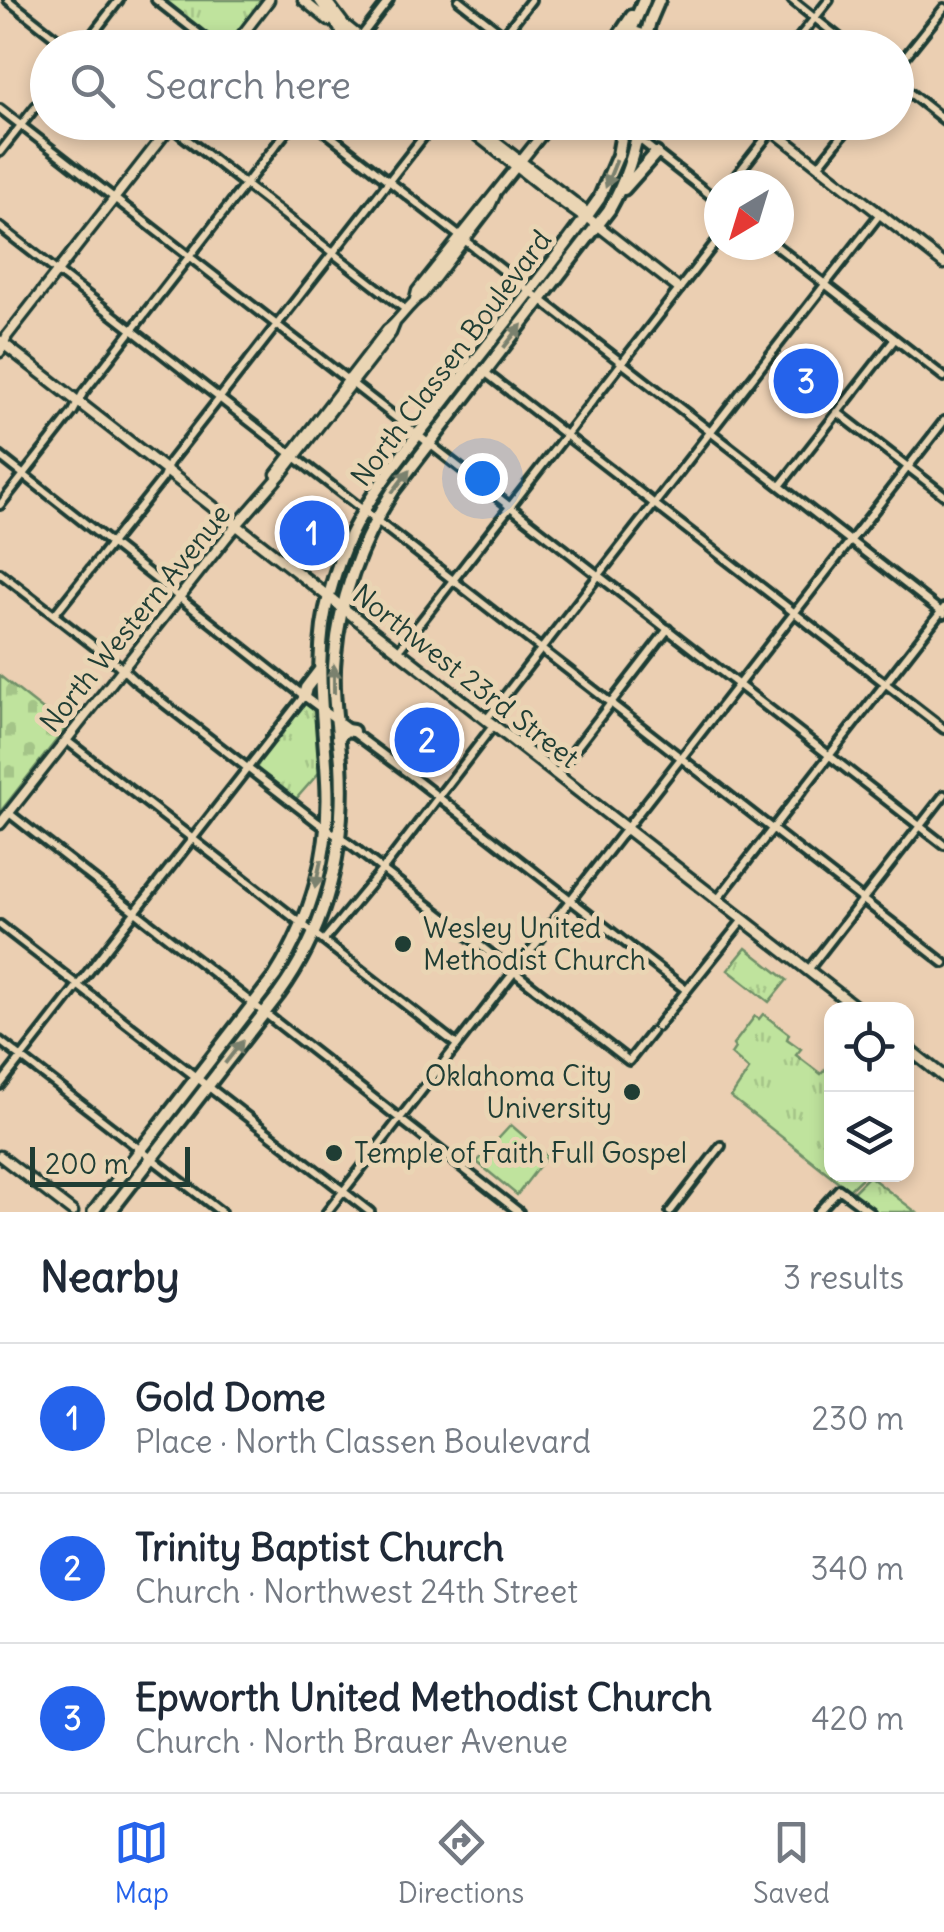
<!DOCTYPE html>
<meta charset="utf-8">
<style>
body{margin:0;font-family:Delius,sans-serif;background:#f6f6f7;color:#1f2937}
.controls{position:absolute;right:30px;bottom:30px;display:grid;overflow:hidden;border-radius:20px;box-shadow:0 5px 15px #0003}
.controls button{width:90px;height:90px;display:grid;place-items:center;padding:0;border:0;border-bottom:2px solid #e0e1e3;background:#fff;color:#1f2937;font:50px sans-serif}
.compass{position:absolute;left:704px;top:170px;width:90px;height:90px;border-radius:50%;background:#fff;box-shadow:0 5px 15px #0003;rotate:218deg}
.scale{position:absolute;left:30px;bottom:25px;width:160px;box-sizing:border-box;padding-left:10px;border:5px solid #1f3d34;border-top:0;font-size:28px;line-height:35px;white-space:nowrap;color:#1f3d34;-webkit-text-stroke:8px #ead5b4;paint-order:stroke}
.you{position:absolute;left:482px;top:478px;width:35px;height:35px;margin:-25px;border:8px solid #fff;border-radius:50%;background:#1a73e8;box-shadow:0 0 0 15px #1a73e833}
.badge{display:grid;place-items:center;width:65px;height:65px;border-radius:50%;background:#2563eb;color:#fff;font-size:32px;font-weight:700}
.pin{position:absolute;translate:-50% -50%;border:5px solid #fff;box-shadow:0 2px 10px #0006}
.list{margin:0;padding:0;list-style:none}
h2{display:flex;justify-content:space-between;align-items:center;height:130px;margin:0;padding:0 40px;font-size:42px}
h2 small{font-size:32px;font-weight:400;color:#747a83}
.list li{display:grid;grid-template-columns:65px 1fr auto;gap:30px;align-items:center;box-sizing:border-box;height:150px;padding:0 40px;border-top:2px solid #e0e1e3}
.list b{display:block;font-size:38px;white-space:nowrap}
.list p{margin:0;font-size:32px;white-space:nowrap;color:#747a83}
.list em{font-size:32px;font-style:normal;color:#747a83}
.icon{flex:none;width:55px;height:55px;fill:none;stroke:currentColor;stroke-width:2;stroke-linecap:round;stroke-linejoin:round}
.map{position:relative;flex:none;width:944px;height:1212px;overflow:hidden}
.search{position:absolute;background:#fff;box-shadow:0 5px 15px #0003;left:30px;right:30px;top:30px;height:110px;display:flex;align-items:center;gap:25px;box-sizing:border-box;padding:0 35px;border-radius:55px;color:#747a83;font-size:38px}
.sheet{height:580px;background:#fff}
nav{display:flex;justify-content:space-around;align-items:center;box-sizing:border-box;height:140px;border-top:2px solid #e0e1e3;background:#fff;font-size:28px;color:#747a83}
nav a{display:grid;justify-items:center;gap:5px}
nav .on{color:#2563eb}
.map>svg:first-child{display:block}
.forest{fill:url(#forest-firs);stroke:#6f9068;stroke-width:2.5}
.cemetery{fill:url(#cemetery-stones);stroke:#6f9068;stroke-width:2.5}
.park{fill:url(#park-tufts);stroke:#6f9068;stroke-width:2.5}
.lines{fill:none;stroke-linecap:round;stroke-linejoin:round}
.minor-casing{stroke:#1f3d34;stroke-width:14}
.tertiary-casing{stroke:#1f3d34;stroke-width:15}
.secondary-casing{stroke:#1f3d34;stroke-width:16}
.primary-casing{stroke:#1f3d34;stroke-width:18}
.minor{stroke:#ead5b4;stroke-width:6}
.tertiary{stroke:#ead5b4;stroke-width:8}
.secondary{stroke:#ead5b4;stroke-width:9}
.primary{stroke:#ead5b4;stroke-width:10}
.oneway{fill:#7a816e}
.poi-dot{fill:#1f3d34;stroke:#ead5b4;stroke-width:4}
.labels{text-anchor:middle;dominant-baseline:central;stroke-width:10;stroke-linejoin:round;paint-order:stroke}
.street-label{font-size:28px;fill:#1f3d34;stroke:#ead5b4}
.poi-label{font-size:28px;fill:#1f3d34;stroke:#ead5b4;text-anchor:start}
</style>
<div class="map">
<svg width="944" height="1212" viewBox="0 0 944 1212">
<defs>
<pattern id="forest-firs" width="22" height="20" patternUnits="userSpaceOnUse" patternTransform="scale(2.5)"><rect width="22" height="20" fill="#bfe39d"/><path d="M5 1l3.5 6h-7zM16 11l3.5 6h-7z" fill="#a4c488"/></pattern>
<pattern id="cemetery-stones" width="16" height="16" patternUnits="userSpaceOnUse" patternTransform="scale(2.5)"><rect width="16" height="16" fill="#bfe39d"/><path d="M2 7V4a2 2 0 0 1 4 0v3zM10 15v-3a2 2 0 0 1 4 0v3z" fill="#a4c488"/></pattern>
<pattern id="park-tufts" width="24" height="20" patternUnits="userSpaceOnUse" patternTransform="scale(2.5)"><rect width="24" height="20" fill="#bfe39d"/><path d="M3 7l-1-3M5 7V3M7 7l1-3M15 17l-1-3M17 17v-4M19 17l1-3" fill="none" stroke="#a4c488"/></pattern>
</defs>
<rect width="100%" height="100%" fill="#ebcfb2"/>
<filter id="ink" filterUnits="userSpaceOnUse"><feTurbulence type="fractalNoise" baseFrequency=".01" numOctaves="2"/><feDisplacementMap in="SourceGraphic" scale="20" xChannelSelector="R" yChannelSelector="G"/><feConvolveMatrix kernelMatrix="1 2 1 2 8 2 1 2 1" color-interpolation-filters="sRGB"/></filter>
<g filter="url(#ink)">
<path class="forest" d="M511,1125L547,1156L517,1195L477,1162Z"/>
<path class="cemetery" d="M0,676L66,728L0,812Z"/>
<path class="park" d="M161,0H262L254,10V14L249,21H246L230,41V45L226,48L219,45Z
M304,703L316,710L323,768L295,800L255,769L254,766Z
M746,948L787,980L769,1002L728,970Z
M763,1014L789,1034L787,1039L801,1049L796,1055L821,1074L831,1063L832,1174L865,1175L849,1190L731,1097L749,1070L731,1054L735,1048L733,1045L755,1016L759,1019Z
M869,1176L916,1212H876L852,1193Z"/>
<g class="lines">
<g class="minor-casing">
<path id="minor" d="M8,0L69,48
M156,0L217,48
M459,0L520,48
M792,0L852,48
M82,48L119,0
M352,48L389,0
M494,48L531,0
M791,48L829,0
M896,68L944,8
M896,82L944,120
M0,109L944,845
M165,122L406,310
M313,122L944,614
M617,122L719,202
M0,152L48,91
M818,166L853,122
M729,185L772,130
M0,227L944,963
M775,245L944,377
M482,370L944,729
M837,412L944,495
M0,456L304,696L409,774L686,990
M780,486L895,339
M0,505L73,412L83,393L294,122
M0,573L116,663L134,680L317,822L352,846L629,1061L652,1032
M54,615L163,478L169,463L435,122
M398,651L719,238
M486,720L880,214
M66,740L457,1045
M556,774L668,629
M9,813L519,1212
M717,900L944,608
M0,925L370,1212
M324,940L387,864L493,726
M808,970L944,795
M657,1027L743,920
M0,1041L221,1212
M0,1085L304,696
M327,1212L944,421
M670,1212L721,1146
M818,1212L839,1189L870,1212"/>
</g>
<g class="tertiary-casing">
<path id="tertiary" d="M303,0L329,21
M319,0L340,30L364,48
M326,0L344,24L374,48
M232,48L269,0
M610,48L618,37L631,30L652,37L666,48
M460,122L552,195L580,215L587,217L679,289
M470,122L575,203L584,210L587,217
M762,122L944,264
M415,299L417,291L425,281L552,122
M0,352L7,336L174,122
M276,474L387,330C400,320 408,304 422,295L489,208L495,195
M0,824L230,533L284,471L391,333L395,323
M0,1156L73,1212"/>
</g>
<g class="secondary-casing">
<path id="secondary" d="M0,341L858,1009
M906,1047L944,1077
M93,1212L109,1191"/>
</g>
<g class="primary-casing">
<path id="primary" d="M618,37L632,16
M627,48L631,30L644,0
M643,48L650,21L659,0
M624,189L656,153
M304,696L306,688L319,671
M338,738L346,730L353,731
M109,1191L275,976C312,917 331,850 327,781C324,717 312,655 330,592C336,570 343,548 354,528C377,483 411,444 442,404C494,336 550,269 599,199L618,155L624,122
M110,1212L279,994C329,925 346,847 341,762C338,727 331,691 335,655C340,597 362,540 393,491L609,210C625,182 635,155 639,122"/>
</g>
<use href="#minor" class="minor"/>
<use href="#tertiary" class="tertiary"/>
<use href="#secondary" class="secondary"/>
<use href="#primary" class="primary"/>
</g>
<defs><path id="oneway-solid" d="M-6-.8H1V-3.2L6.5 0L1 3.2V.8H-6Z" transform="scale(2.5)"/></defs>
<g class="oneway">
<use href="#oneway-solid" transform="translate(611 174) rotate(112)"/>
<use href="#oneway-solid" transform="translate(513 336) rotate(-52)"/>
<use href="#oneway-solid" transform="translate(401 481) rotate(-53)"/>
<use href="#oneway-solid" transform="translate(334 679) rotate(-90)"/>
<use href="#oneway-solid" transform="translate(318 874) rotate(102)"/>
<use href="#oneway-solid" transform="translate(234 1052) rotate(-52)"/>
</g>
</g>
<g class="poi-dot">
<circle cx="403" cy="944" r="10"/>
<circle cx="632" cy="1092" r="10"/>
<circle cx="334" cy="1153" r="10"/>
</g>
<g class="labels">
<g class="street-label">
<text transform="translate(451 358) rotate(-53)">North Classen Boulevard</text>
<text transform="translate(135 618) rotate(-51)">North Western Avenue</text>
<text transform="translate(466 676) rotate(38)">Northwest 23rd Street</text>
</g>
<g class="poi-label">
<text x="423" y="928">Wesley United<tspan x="423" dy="32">Methodist Church</tspan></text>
<text x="612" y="1076" text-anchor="end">Oklahoma City<tspan x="612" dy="32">University</tspan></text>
<text x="354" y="1153">Temple of Faith Full Gospel</text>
</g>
</g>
</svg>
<div class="controls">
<button><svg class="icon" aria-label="locate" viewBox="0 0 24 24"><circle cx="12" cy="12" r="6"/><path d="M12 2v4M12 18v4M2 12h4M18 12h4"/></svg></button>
<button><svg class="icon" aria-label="layers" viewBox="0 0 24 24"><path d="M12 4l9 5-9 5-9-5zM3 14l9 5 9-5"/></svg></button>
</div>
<svg class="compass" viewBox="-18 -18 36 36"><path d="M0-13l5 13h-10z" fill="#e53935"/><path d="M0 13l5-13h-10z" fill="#747a83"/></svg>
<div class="scale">200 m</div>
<div class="you"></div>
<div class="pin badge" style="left:312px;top:533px">1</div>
<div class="pin badge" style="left:427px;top:740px">2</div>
<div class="pin badge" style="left:806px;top:381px">3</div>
<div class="search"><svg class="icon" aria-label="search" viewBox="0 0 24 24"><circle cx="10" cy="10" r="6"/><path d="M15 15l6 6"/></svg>Search here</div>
</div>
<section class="sheet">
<h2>Nearby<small>3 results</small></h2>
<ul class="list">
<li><span class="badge">1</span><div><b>Gold Dome</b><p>Place · North Classen Boulevard</p></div><em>230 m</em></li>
<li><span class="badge">2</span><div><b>Trinity Baptist Church</b><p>Church · Northwest 24th Street</p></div><em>340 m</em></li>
<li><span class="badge">3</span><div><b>Epworth United Methodist Church</b><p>Church · North Brauer Avenue</p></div><em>420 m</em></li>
</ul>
</section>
<nav>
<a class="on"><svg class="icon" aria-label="map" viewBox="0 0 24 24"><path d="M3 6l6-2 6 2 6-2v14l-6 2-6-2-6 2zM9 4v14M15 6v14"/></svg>Map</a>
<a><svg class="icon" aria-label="directions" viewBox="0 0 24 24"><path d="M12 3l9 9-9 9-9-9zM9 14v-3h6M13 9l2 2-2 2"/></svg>Directions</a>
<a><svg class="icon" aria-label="saved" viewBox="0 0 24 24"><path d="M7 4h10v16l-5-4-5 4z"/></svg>Saved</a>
</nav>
